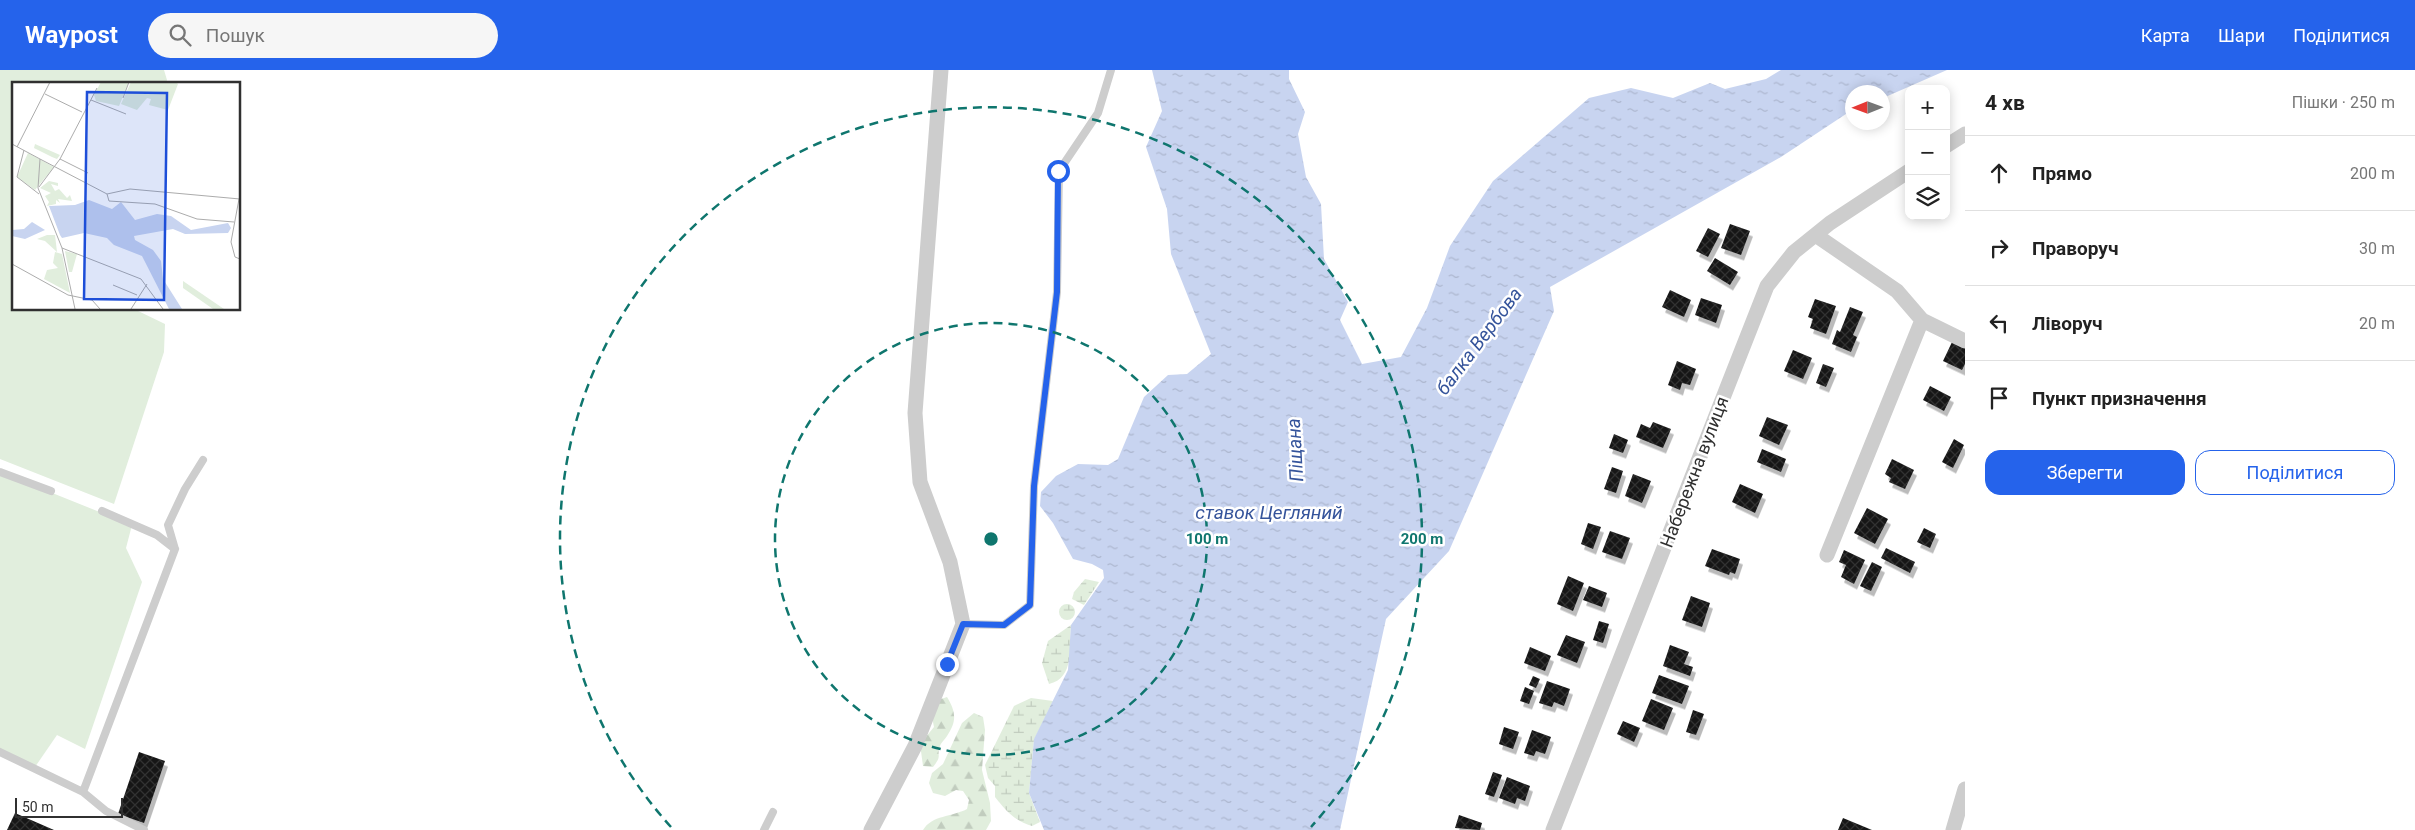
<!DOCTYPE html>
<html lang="uk">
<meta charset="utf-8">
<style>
body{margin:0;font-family:Roboto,sans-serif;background:#f6f6f6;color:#222}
.controls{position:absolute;right:15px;top:15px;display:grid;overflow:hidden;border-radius:10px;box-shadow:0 2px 12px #0003}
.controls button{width:45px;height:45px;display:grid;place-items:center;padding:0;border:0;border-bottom:1px solid #e0e0e0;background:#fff;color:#222;font:25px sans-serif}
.compass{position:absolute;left:1845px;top:15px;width:45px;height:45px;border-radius:50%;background:#fff;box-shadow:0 2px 12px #0003;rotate:269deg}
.scale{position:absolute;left:15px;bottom:12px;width:108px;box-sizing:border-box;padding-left:5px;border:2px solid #303030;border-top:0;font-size:14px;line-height:18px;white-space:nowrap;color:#303030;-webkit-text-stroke:4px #fff;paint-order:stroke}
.stop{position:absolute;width:15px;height:15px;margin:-11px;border:4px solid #2563eb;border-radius:50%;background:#fff}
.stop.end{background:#2563eb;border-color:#fff;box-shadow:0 1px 5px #0008}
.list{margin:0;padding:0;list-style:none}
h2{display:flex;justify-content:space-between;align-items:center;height:65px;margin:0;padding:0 20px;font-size:21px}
h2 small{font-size:16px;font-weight:400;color:#767676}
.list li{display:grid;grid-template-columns:32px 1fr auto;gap:15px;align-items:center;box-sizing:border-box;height:75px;padding:0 20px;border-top:1px solid #e0e0e0}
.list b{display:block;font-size:19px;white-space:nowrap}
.list em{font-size:16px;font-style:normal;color:#767676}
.actions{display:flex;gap:10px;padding:15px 20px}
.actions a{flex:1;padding:11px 0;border:1px solid #2563eb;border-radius:15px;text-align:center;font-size:18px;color:#2563eb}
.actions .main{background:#2563eb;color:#fff}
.icon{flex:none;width:28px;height:28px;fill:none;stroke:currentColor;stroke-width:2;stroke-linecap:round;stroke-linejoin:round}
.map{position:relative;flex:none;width:1965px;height:760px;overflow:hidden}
header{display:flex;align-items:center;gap:30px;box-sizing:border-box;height:70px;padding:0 25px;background:#2563eb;color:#fff}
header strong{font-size:24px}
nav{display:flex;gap:28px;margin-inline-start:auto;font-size:18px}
.search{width:350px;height:45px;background:#f6f6f6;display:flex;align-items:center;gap:12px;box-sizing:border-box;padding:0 18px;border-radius:28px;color:#767676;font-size:19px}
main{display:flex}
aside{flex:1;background:#fff}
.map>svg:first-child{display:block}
.grass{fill:#e1eedd}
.forest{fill:url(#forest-firs)}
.wetland{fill:url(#wetland-marsh)}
.water{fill:url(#water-ripples)}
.building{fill:url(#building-cross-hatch);filter:url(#shadow)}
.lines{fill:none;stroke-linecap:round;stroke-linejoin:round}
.lane{stroke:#cdcdcd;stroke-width:8}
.street{stroke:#cdcdcd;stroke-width:15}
.route{stroke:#2563eb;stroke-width:6}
.ring{fill:none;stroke:#0f766e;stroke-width:2.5;stroke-dasharray:9 6}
.labels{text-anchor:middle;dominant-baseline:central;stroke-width:5;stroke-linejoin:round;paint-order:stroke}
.street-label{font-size:18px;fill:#303030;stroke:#fff}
.water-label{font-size:19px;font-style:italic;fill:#35549b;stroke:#fff}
.inset-road{fill:none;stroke:#acacac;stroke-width:1}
.view{fill:#1d4ed8;fill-opacity:0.15;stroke:#1d4ed8;stroke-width:2.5}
.inset-edge{fill:none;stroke:#303030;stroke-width:2.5}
.centre{fill:#0f766e;stroke:#fff;stroke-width:2.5}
.ring-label{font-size:15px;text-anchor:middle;font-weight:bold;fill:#0f766e;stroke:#fff;stroke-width:5;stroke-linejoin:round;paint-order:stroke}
</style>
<header>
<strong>Waypost</strong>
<div class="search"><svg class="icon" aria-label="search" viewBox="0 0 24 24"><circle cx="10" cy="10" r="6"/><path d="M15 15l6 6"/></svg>Пошук</div>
<nav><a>Карта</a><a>Шари</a><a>Поділитися</a></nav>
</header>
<main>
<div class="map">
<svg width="1965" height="760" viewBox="0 0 1965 760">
<defs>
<pattern id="forest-firs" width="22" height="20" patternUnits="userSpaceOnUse" patternTransform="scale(1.25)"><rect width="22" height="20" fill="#e1eedd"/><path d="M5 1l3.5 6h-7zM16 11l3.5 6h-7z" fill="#c1ccbe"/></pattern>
<pattern id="wetland-marsh" width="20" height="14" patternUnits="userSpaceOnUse" patternTransform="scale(1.25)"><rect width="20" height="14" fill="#e1eedd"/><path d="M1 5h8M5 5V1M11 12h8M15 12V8" fill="none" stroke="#c1ccbe"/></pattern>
<pattern id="water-ripples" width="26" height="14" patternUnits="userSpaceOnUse" patternTransform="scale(1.25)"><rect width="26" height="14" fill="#c8d4f0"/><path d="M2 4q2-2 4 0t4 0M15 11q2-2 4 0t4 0" fill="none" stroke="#acb6ce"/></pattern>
<pattern id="building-cross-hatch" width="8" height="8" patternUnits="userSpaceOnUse" patternTransform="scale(1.25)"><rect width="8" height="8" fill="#171717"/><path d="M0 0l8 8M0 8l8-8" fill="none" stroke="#303030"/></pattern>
<filter id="shadow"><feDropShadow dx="3" dy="5.5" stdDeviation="0" flood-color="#0004"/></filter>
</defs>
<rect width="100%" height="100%" fill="#fff"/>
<path class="grass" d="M0,0H164L167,10L166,14H14V239H134L165,254L164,282L114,434L0,389Z
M0,402L132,455L126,478L142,512L85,679L57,665L35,697L0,679Z"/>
<path class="forest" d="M947,627C956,642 957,651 947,666C945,669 941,673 940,676C936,686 943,685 933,697L923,696L920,674L934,657L932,647L938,630Z
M974,643L983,647L985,660L982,700L990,733L991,751L986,760H923C932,745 952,747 967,739L969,730L963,721L956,720L945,726L933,723L929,713L932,703L943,694L962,653Z"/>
<path class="wetland" d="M1085,509L1099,512L1084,535L1072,529L1074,522Z
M1059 542a8 8 0 1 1 16 0a8 8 0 1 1-16 0Z
M1071,555C1069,577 1075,608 1049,614L1042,593L1048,571Z
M1031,628L1053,631L1034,670L1029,723L1040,752L1032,756C1015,751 1006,741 995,727V716L988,708L985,695L1014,636Z"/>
<path class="water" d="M1152,0H1289V9L1305,42L1298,64L1306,107L1321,134L1324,189L1348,232L1340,250L1362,294L1401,287L1427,238L1450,176L1493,111L1589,28L1631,18L1673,28L1710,13L1725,19L1766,9L1781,0H1947L1883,28L1882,22H1852V40L1781,87L1550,217L1554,241L1449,481L1386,549L1340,760H1044L1029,723L1034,669L1068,600L1071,555L1104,508L1103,500L1092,494L1073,489L1053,453L1040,436L1041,422L1056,406L1078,394L1108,395L1118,389L1144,327L1168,305L1187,304L1211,284L1171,184L1167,139L1146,77L1162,41Z"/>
<path class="building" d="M1730,154L1750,161L1741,185L1721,178Z
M1708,158L1720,164L1708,187L1696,181Z
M1715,188L1738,202L1730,215L1707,201Z
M1670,220L1691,230L1684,247L1662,237Z
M1701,228L1722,235L1716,253L1695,245Z
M1815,229L1836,236L1826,264L1810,258L1813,249L1808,247Z
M1850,237L1863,242L1853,265L1857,267L1851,282L1832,274L1837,260L1840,262Z
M1953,270L1965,275V294L1962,300L1943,291Z
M1793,280L1812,288L1803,309L1784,301Z
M1677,291L1696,299L1690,315L1682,313L1680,320L1668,315Z
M1823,294L1834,298L1826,317L1816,313Z
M1930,316L1951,327L1944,341L1923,330Z
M1767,347L1788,355L1779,375L1759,366Z
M1653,352L1671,359L1663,378L1636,367L1641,354L1650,358Z
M1614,364L1628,370L1623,383L1609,378Z
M1954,369L1964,375L1953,398L1942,392Z
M1762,379L1786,389L1781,402L1757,392Z
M1892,389L1914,400L1905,419L1889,412L1891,408L1885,404Z
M1612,397L1623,401L1616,423L1604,419Z
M1633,404L1651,411L1642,433L1625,426Z
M1740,414L1763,424L1755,443L1732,432Z
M1867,438L1888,449L1875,474L1854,463Z
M1588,453L1601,457L1593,479L1581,474Z
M1924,458L1936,464L1930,478L1917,472Z
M1610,461L1630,468L1622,489L1602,482Z
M1886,478L1915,492L1910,503L1881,488Z
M1712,479L1740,489L1735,504L1730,502L1729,505L1705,496Z
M1844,480L1865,490L1854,514L1841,507L1846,495L1839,492Z
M1872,492L1882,497L1871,521L1860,516Z
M1568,506L1584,513L1573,541L1557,534Z
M1589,516L1607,523L1602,537L1583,530Z
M1691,526L1710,533L1702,557L1682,550Z
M1599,551L1609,554L1603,573L1593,570Z
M1566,565L1585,572L1577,593L1557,585Z
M1670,575L1689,582L1684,594L1693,597L1690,606L1663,596Z
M1530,577L1551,586L1545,601L1524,593Z
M1659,605L1689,616L1682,634L1652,623Z
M1533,606L1540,609L1536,618L1529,615Z
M1547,611L1570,619L1564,636L1554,632L1552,637L1539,633Z
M1525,617L1534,621L1529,634L1520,631Z
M1651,629L1673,638L1664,660L1642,651Z
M1693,640L1704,644L1696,665L1686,662Z
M1623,651L1640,658L1634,672L1617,664Z
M1504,657L1519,662L1513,679L1499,674Z
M1532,660L1551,667L1545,684L1536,681L1534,686L1524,683Z
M139,682L165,691L144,753L118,744Z
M1493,702L1502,705L1494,727L1485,724Z
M1507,707L1530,716L1525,731L1517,728L1515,734L1499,728Z
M15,743L54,760H7Z
M1459,745L1482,753L1480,760L1455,758Z
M1843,748L1872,760H1838Z"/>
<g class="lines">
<path class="lane" d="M0,402L51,421
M102,441L157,465L175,479
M963,554L1004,555L1030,535L1034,416L1057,222L1059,101L1098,43L1111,0
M0,682L83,722L106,741L144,760
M83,722L175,479L168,455L185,419L203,390
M764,760L773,742"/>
<path class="street" d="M1946,76L1965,64
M1817,166L1897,221L1922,250L1965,271
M1827,485L1922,250
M871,760L915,676L963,554L950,492L920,412L915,343L941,0
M1553,760L1767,216L1794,182L1830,153L1909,101
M1953,760L1965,719"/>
</g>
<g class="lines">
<path class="route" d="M947,594L963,554L1004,555L1030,535L1034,416L1057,222L1058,101"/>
</g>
<g class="ring">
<circle cx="991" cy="469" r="216"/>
<path d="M671 757A431 431 0 1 1 1311 757"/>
</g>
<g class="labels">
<g class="street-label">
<text transform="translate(1694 402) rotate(-69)">Набережна вулиця</text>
</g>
<g class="water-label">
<text transform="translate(1479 271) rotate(-53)">балка Вербова</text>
<text transform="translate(1295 380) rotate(-93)">Піщана</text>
<text x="1269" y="442">ставок Цегляний</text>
</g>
</g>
<g transform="translate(12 12)">
<rect width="228" height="228" fill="#fff"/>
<path d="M89,0H117L107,24L84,19L82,13ZM119,0H164L166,2L156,28L137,23L139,17L135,16L125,28L109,22Z" fill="#e1eedd"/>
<path d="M23,62L32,66L48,73L45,77L40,75L22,66ZM16,71L42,85L23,108L5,95ZM37,99L46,101V104L39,102L43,109L47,107L55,116L58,113L60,119L46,117L48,121L44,118V122L35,124L37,120L33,114L39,111L28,106ZM35,153H43L45,170L33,159L25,157ZM53,169L65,172L60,190H57ZM43,170L50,172L58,211L32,197L35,188L46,186L41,181ZM171,199L212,227H201L171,206Z" fill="#e1eedd"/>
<path d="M77,118L100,127L109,120L123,138L145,132L159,134L179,148L216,141L219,146L216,151L173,152L161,147L122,154L123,158L141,168L149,179L151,197L170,227H157L130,174L102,163L95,156L72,151L50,156L48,153L37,124L63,123ZM20,140L33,148L13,157L0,154V148L12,147Z" fill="#c8d4f0"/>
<path class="inset-road" d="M33,12L70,30M111,16L117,0M79,18L114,32M0,62L28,77L26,106L50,166L63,227M5,65L38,0M12,68L5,95L27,112M28,77L95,112L118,107L228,117M48,77L76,91M27,105L48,77L85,6M95,112L97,119L143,122L185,137L222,140M227,117L219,160L223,175L228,177M50,166L129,197L151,227M0,182L56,213L80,218L88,227M101,203L125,213M119,227L135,202"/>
<path class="view" d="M75,10L155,11L152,218L72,217Z"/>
<rect width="228" height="228" class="inset-edge"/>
</g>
<circle cx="991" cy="469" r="8" class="centre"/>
<g class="ring-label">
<text x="1207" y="474">100 m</text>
<text x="1422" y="474">200 m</text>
</g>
</svg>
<div class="controls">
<button>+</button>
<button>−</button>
<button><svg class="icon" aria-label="layers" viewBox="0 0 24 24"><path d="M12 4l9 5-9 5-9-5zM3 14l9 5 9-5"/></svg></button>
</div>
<svg class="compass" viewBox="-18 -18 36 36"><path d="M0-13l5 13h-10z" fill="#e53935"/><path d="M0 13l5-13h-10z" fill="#767676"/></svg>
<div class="scale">50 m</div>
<div class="stop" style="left:1058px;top:101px"></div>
<div class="stop end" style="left:947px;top:594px"></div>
</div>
<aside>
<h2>4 хв<small>Пішки · 250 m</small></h2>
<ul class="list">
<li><svg class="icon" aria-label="ahead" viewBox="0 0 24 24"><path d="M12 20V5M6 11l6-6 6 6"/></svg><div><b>Прямо</b></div><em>200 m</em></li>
<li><svg class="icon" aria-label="right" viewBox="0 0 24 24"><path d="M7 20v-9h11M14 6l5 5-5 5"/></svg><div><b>Праворуч</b></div><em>30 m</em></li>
<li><svg class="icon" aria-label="left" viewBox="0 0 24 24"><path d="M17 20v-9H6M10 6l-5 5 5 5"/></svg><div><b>Ліворуч</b></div><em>20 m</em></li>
<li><svg class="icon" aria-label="arrive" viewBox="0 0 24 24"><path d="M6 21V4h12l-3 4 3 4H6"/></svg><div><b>Пункт призначення</b></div></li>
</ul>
<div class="actions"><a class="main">Зберегти</a><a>Поділитися</a></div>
</aside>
</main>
